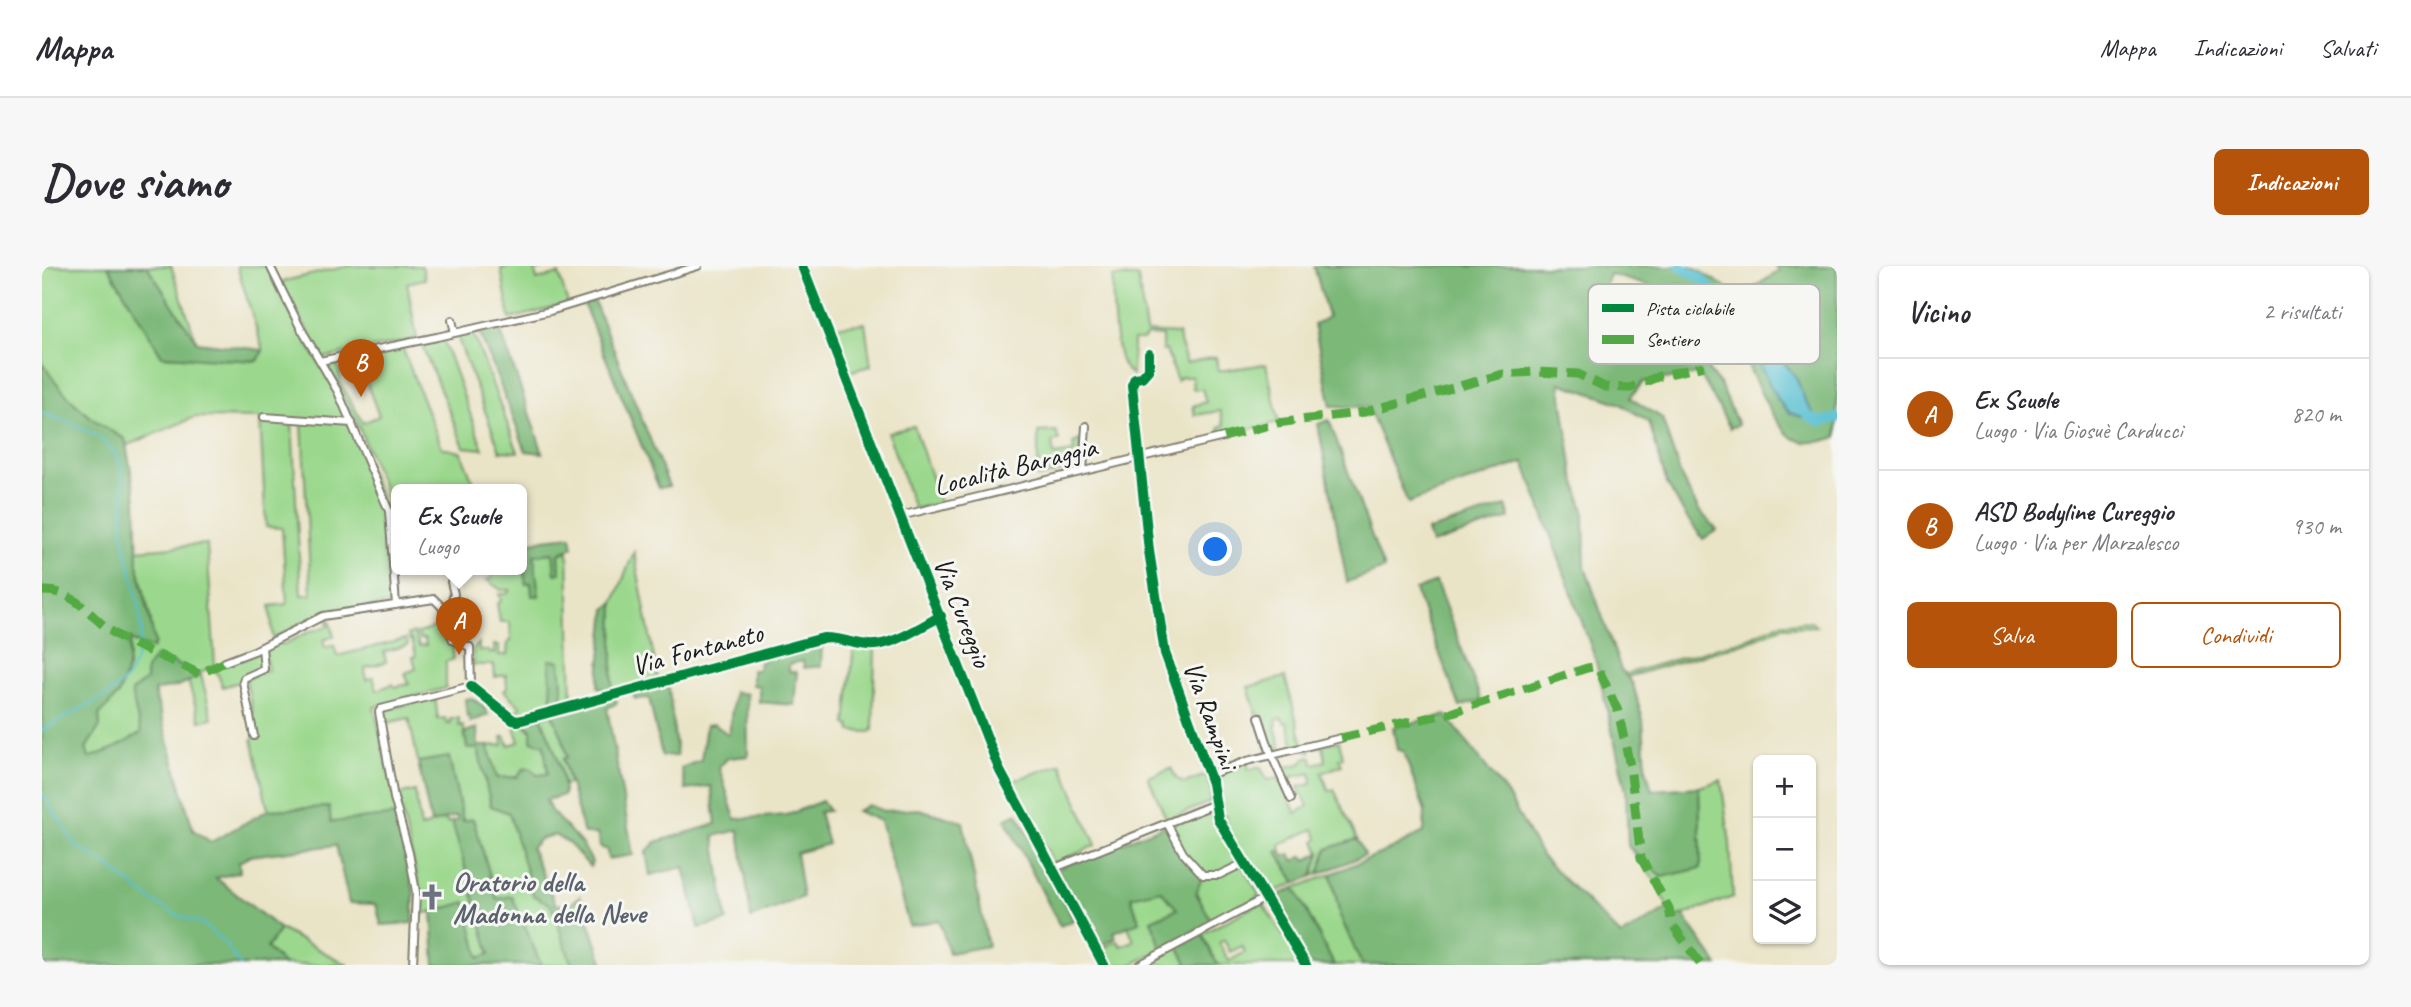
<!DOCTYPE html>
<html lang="it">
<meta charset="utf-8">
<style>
body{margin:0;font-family:Caveat,sans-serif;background:#f7f7f7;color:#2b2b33}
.controls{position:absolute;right:21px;bottom:21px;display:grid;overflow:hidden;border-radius:10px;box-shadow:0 2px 5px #0004}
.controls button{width:63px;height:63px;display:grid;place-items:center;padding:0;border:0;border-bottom:2px solid #e1e1e2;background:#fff;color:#2b2b33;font:35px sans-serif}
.you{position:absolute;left:1174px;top:284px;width:24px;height:24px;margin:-18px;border:5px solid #fff;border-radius:50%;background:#1a73e8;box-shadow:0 0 0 10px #1a73e833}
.badge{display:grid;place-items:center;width:46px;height:46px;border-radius:50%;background:#b45309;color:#fff;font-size:23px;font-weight:700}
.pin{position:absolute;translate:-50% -58px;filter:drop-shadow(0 2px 4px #0008)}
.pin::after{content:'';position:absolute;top:37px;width:24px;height:21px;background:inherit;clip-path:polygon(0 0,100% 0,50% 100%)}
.popup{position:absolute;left:349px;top:218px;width:136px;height:91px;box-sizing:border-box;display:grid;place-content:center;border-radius:10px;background:#fff;filter:drop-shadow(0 2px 5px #0005);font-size:23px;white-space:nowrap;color:#7c7c81}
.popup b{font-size:26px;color:#2b2b33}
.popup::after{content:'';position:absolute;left:50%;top:100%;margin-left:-14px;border:14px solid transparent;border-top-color:#fff}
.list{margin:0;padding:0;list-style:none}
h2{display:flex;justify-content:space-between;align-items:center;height:91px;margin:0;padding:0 28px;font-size:30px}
h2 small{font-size:23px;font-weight:400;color:#7c7c81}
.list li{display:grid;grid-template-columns:46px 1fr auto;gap:21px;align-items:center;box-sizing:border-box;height:112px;padding:0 28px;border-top:2px solid #e1e1e2}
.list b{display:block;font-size:26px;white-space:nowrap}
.list p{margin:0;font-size:23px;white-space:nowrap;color:#7c7c81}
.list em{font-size:23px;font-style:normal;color:#7c7c81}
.actions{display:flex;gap:14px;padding:21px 28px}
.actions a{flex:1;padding:16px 0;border:2px solid #b45309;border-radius:10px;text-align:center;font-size:24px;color:#b45309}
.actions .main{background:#b45309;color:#fff}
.icon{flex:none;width:38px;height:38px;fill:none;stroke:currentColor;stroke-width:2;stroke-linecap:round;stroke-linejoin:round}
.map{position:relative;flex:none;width:1795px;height:699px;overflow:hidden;border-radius:10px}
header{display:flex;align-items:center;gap:42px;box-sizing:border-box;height:98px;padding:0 35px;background:#fff;border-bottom:2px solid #e1e1e2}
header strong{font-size:33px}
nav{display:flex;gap:38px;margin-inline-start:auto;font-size:24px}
.intro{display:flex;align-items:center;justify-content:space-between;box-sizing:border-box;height:168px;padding:0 42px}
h1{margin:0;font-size:49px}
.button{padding:18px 32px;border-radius:10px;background:#b45309;color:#fff;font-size:24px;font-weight:700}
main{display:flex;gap:42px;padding:0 42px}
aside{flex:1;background:#fff;border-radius:10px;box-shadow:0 2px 5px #0004}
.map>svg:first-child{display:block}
.green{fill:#9bd88d;stroke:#5c7a54;stroke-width:2;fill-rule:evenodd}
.forest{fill:#7cb878;stroke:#4c6a4a;stroke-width:2}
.water{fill:#55bfd1;stroke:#386e76;stroke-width:2}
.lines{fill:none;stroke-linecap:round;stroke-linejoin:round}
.stream{stroke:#55bfd1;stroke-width:2}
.river{stroke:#55bfd1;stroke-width:10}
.minor-casing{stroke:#838072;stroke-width:10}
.secondary-casing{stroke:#838072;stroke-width:12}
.minor{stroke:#fff;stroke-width:6}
.secondary{stroke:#fee5c5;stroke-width:9}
.quiet{stroke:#52a943;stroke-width:9;stroke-dasharray:18 9;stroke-linecap:butt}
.cycleway-casing{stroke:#f6f6f2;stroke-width:15}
.cycleway{stroke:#00873e;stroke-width:10}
.labels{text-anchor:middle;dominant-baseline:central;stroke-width:6;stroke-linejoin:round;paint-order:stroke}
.street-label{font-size:28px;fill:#1c1c1c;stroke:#f6f6f2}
.worship-label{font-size:28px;font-weight:bold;fill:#5b616d;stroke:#f6f6f2;text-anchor:start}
.key{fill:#f6f6f2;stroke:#b5b5b2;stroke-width:2}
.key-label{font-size:19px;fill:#1c1c1c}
</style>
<header>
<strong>Mappa</strong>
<nav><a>Mappa</a><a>Indicazioni</a><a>Salvati</a></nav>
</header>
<div class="intro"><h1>Dove siamo</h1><a class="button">Indicazioni</a></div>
<main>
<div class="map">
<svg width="1795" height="699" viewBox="0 0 1795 699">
<rect width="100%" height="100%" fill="#f6f6f2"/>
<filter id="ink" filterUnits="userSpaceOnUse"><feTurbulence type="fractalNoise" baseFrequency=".0143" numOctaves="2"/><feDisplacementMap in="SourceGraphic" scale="14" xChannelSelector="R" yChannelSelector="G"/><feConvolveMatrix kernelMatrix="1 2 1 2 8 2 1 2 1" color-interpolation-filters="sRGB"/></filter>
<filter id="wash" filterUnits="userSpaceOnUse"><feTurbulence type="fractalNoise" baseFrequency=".00686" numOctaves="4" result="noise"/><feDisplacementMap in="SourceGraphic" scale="28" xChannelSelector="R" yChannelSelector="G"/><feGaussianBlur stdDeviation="1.57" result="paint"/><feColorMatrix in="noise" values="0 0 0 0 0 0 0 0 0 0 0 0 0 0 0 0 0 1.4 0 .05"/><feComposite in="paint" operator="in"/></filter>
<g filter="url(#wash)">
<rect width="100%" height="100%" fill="#eae4c7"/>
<path class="green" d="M0,0H66L120,90L216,95L221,84L195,0H225L252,54L296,129L345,246L351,338L286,346L271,351L231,373L228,340L245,338L240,262L224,261L218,152L153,151L84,180L83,173L59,160L21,127L0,97ZM250,156L260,157L269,329H259Z
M105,0H129L155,77Z
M306,0H380L383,13L365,17L375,73L281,92L238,16Z
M468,0H509L493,5L495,14L517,8L526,38L468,53L459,3Z
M1071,11H1096L1104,66L1136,68L1144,97L1174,91L1176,105L1224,98L1237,156L1178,170L1177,161L1182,159L1178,145L1153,149L1151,140L1164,136L1160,123H1151L1150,111H1139L1135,115L1124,84L1120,85V70L1105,69L1101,74H1091L1090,109C1087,106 1084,104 1082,101C1072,86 1070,30 1071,11Z
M823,57L829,100L805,106L788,61Z
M431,67L476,186L458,185L415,70Z
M401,73L441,183L422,181L379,77Z
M360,81L400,182L419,186L434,223H354V303H394L395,305L353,311L350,245L316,159L284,97L291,96L297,102L299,118L321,157L337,150L315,92Z
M872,160L898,237L872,243L846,167Z
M1014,165L1017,175L1010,176L1012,189L1032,186L1031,177L1039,174L1037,201L996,212V166Z
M165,278L173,399L153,410L104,414L89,426L100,467L73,482L47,492L44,482L58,460L57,449L76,429L86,401L88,374L110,383L109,355L96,300L95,284Z
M526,285L530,437L477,453L467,449L479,441L462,425L465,422L464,409L453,411L452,399H432L431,383L437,377V385H447V387H452V379L457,380V389H465L466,376L469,375L468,356H458L455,338L459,335L457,328H465L468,324H459L445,314L450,313L448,303H480V291L485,293L482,306L484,318L489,317L490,324L496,329L492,289L512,287L514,307L518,306L517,288Z
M592,286L616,413L570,425L572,336Z
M285,353H288L292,370L281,374L283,382L292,379L295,390L364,373L366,379L342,386L344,396L323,402L324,414L331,411L335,424L351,418L352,421L367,418L363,407L374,403L371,391L374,390L370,374H368L366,368L373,367L377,380L384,379L383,373H378L376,367L397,360L402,374L407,373L411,379V394L404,395V422L332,441L356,549L289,556L287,541L226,544L210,473L215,469L204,413L226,404L222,383L238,376L240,379L269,365L287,360Z
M1769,355L1774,360L1740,361L1708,375L1585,411L1583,408L1707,372L1736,358Z
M812,379L833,382L831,464L828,466L809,465L808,460L804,458Z
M219,384L221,402L200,415L181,421L173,402Z
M159,409L170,452L158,455L146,415Z
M1243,411L1261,478L1252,481L1245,456L1242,457L1240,452L1234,454L1235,459L1233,460L1239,482L1231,485L1219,449L1217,450L1226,486L1206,421Z
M393,431L396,453L403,452L405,458H409L408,453L417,452V460L421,459L425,482H436L449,540L467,547L509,639L530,699H499L470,631L455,633L431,553L421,555L407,492L376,496L367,452L340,458V445Z
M510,448L520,470L525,491L521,493L527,518L522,519L510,478L499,451Z
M481,456L502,479L506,508L495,509L481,503L475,511L455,512L446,480L461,479L460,471L463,470L467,479L477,476L472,461Z
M1297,475L1301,491L1297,493L1300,499L1280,507L1287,525L1292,523L1315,573L1285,583L1277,608L1271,610L1278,587L1273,575L1276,573L1272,563L1240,577L1238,581L1240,585L1236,587L1254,617L1223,630L1190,576L1183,549L1179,554L1172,510L1205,496L1207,504L1218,501L1226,514L1237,512L1254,547L1266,540L1256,521L1270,518L1269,507L1244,512L1239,502L1258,498L1265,492L1270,491L1271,498L1284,495L1281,480L1268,482L1269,486L1261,483Z
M1019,498L1054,579L1012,598L967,516Z
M1129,502L1134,512L1142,517L1164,509L1169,524L1168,536L1125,554L1106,511Z
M1679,514L1688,577L1691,631L1631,653L1616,618L1586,580L1620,611L1659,602L1657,521Z
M373,525L379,562L403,552L405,557L410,556L448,688L437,692L423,637L376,649L377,620L356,529Z
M1165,543L1171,549L1217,628L1215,632L1170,656L1154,626L1160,611L1140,588L1124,559Z
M1289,608L1298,650L1320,699H1292L1253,622Z
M1119,624L1135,643L1109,654L1120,683L1089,699H1072L1062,681L1076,675L1079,680L1092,675L1086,660L1097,655L1089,631Z
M1220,636L1260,699H1176L1160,668ZM1182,674L1188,686L1200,680L1203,686L1187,695L1177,677Z
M238,663L306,699H242L225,682Z
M1136,680L1146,699H1104L1103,697Z"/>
<path class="forest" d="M66,0H105L155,76L221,84L216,95L120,90Z
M1272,0H1649L1699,30L1737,5L1733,0H1795V171C1780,176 1762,180 1748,170C1725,152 1705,92 1689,65C1677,45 1656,31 1637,18L1626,24L1610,21L1567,8L1561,25C1608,31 1635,58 1667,91L1666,104L1679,120L1696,159L1688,162L1658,108L1601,116L1588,132L1620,152L1639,211L1656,243L1675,264L1661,273L1645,252L1625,218L1607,156L1577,137L1518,117L1531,206L1542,245L1543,301L1579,404L1591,418L1601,455L1604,502L1610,524L1657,521L1659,602L1620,611L1586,580L1584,525L1553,392L1482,196L1366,237L1326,141L1289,140L1272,59L1286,51Z
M552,35L627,220L617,222L542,39Z
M457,60L501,187L484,185L437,65Z
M0,97C24,132 45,153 83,173L94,232L96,300L113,377L110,383L88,374L86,401L76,429L57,449L58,460L44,482L47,492L73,482L99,467L89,426L104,414V403L114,390L151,405L154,412L136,420L112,425L151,564L169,576L226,544L287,541L289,556L356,549L372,627L371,657L339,659L334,638L307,637L294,579L208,590L197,596L198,606L174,612L238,663L225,682L242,699H0Z
M1287,154L1342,303L1305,316L1276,158Z
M1464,240L1468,252L1389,278L1385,265Z
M529,270L531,281L517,288L518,307L513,308L511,287L492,289L497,330H490L489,317L484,318L482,306L485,293L480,291V279L502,273Z
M1394,316L1439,434L1418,441L1373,324Z
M572,336L570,425L560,429V422L556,421L564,343Z
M780,375L779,400L762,402L761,395L747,398V405L755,406L752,439L717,436V420L710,419V404H716L718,396L722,395L725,390Z
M507,394L518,395L521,432L510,434Z
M626,415L635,490H620L607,432L593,433L589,425Z
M692,426L705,428L706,490L686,492L677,501L693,553L745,549L780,535L787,545L777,546L786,578L754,587L761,631L709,652L697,564L672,570L685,655L657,662L642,601L608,609L604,586L614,576L674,558L669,520L644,524L639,502L659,494L664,459L672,458L687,469Z
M573,429L575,437L565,442L591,589L566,593L565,584L558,581L555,568H542L521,493L525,491L520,470L510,448Z
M430,432L442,441L446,449L428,456V451H425L423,433Z
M1404,449L1465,528L1500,591L1579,670L1627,642L1631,653L1641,649L1676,699H1320L1298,650L1289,608L1352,582L1382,566L1383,545L1361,485L1355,484L1351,461Z
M499,451C509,475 522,503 522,529L504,534L509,545L540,578L550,596L548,601L526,576L512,569L498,573L489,582L514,639L529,638L538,630L562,699H530L509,639L491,629L467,547L449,540L436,483L425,482L423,466L435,462L436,480H446L455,512L475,511L481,503L488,502L495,509L506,508L502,479L489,475V463L481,456Z
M407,491L421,555L431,553L455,633L470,630L499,699H393L390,646L424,636L437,692L448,688L410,556L416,554L415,550L389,557L376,496Z
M826,539L842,545L877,543L921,556L946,680L907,687L897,654L867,660L838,555L815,545Z
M975,547L1032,654L1018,660L963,553Z
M1124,559L1140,588L1160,612L1154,627L1170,656L1120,683L1109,654L1135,643L1119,624L1089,631L1097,656L1072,666L1074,672L1060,679L1047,654L1042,655L1014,603Z
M1315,573L1323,589L1277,608L1285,583Z
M1240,585L1242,590L1248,588L1252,595L1261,590L1264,594L1278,587L1271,610L1254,617L1235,586Z
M1253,622L1292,699H1266L1228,637L1230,632Z
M1160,668L1176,699H1146L1136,680Z"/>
<path class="water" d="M1690,44L1727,78L1754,111L1763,134L1777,156L1748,147L1735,133Z"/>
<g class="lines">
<path class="stream" d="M0,147C26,157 62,165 76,193C86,214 79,243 81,267C85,299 100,333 99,366C98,380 95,395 88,407C73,434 24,445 0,465
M0,527L34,580L60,595L110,635L135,649L160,657L183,677L198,699"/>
<path class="river" d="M1638,0L1660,13L1697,54
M1766,150L1778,156L1795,152"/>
</g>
</g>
<g filter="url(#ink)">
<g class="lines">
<g class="minor-casing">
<path id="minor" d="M228,0L258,61L278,95L395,71L508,45L656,0
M410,54L413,67
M1107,88V103L1100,111L1093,112L1090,119L1107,285L1123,387L1170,517L1176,553L1264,699
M278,95L296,126L347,245L354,339
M222,151L310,157
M1041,205L1044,160
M858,250L1182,171
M400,341L408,340L412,328L409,316
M406,358L434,355
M183,396L212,385L281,350L392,333L400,341L411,374L428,381L429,420
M429,420L471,454L476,455L781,372C797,371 810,378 826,379C850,381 878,361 899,350
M1217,451L1229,488L1249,533
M212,470L201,416L202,412L222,403L220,381
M1167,509L1205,495L1299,472
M1125,557L1141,587L1161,609H1177L1202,597
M1010,603L1173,538
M371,699L374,626L367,587L352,532L337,446L339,443L429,420
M1097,699L1223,632"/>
</g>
<g class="secondary-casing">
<path id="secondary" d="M760,0L958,505L1062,699"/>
</g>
<use href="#minor" class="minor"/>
<use href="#secondary" class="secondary"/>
<path class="quiet" d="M1182,171L1235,157L1323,146L1461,108L1494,106L1536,108L1563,121L1588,122L1618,110L1662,100
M0,325C36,323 49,355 78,371C103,385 132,394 157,408L183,396
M1299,472L1411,446L1545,402L1551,401L1557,404L1576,445L1588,500L1599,592L1627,642L1630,658L1659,699"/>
<g class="cycleway-casing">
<path id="cycleway" d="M760,0L958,505L1062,699
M1107,88V103L1100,111L1093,112L1090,119L1107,285L1123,387L1170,517L1176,553L1264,699
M429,420L471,454L476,455L781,372C797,371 810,378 826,379C850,381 878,361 899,350"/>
</g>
<use href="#cycleway" class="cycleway"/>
</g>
</g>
<defs>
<g id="church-bare" transform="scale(2.1)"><path d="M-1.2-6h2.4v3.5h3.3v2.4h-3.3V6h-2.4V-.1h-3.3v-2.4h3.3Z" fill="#6b7280" stroke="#f6f6f2" stroke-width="2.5" paint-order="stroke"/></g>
</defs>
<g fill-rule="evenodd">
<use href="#church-bare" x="390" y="631"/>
</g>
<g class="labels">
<g class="street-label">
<text transform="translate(973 200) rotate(-14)">Località Baraggia</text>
<text transform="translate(921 346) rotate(69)">Via Cureggio</text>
<text transform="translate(655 383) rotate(-15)">Via Fontaneto</text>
<text transform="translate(1169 449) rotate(70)">Via Rampini</text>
</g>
<g class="worship-label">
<text x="411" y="615">Oratorio della<tspan x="411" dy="32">Madonna della Neve</tspan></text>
</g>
</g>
<rect x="1546" y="18" width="232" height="80" rx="10" class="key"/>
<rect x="1560" y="38" width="32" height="8" fill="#00873e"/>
<rect x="1560" y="69" width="32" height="9" fill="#52a943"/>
<g class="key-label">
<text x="1604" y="49">Pista ciclabile</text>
<text x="1604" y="80">Sentiero</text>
</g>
</svg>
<div class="controls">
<button>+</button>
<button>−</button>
<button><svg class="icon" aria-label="layers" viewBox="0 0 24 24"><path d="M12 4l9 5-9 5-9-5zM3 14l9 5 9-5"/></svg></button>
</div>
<div class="you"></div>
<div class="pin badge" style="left:417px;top:389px">A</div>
<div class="popup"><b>Ex Scuole</b>Luogo</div>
<div class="pin badge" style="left:319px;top:131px">B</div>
</div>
<aside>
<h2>Vicino<small>2 risultati</small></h2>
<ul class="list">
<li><span class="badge">A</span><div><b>Ex Scuole</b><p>Luogo · Via Giosuè Carducci</p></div><em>820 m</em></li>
<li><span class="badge">B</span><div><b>ASD Bodyline Cureggio</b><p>Luogo · Via per Marzalesco</p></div><em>930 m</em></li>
</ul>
<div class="actions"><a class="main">Salva</a><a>Condividi</a></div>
</aside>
</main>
